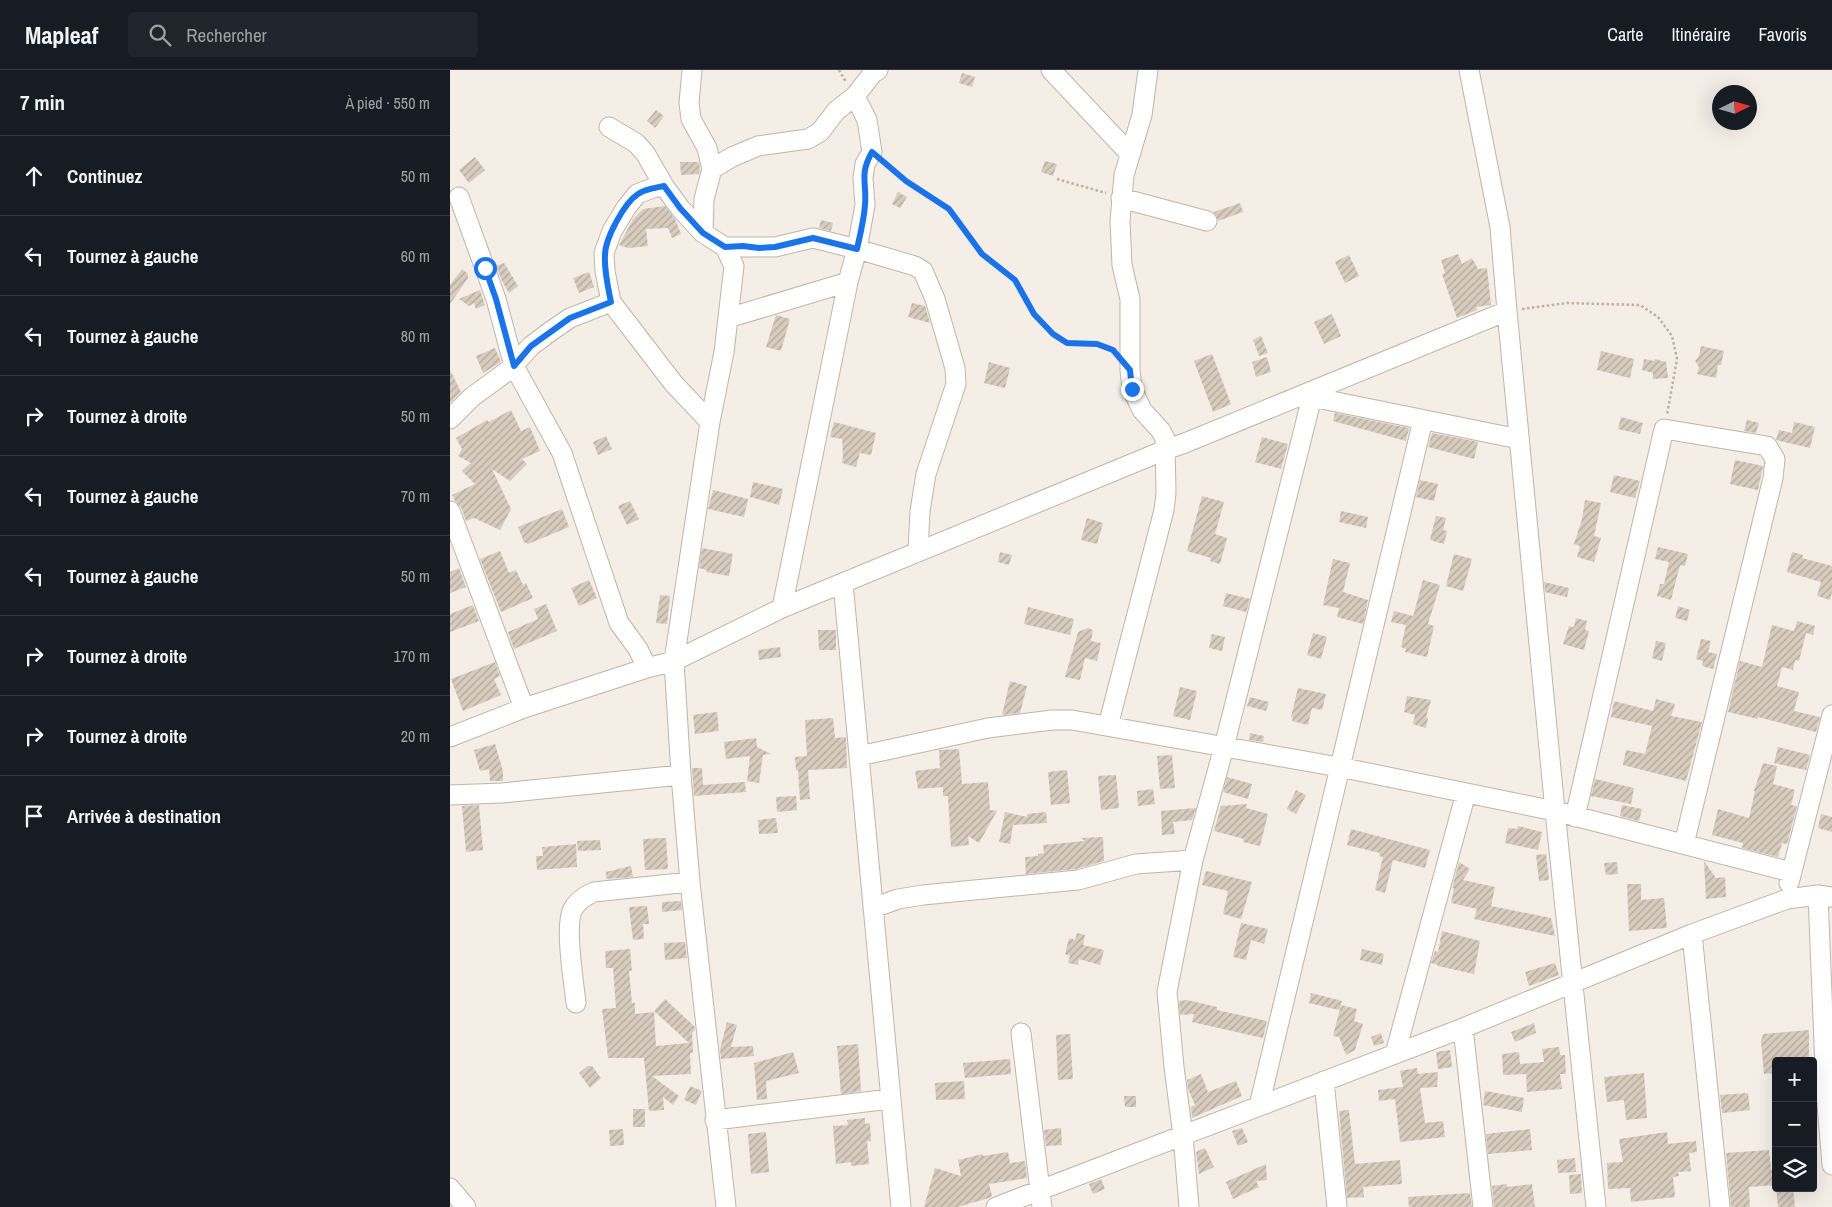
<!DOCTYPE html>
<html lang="fr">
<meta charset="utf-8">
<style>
body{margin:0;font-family:"Archivo Narrow",sans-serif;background:#20242c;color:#f1f3f6}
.controls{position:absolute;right:15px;bottom:15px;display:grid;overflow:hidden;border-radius:5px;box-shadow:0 5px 20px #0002}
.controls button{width:45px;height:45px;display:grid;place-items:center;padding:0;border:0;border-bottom:1px solid #363941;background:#171b24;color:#f1f3f6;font:25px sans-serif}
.compass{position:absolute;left:1262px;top:15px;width:45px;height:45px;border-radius:50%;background:#171b24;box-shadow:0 5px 20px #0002;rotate:85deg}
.stop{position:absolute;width:15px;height:15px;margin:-11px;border:4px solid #1a73e8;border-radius:50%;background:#fff}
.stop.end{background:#1a73e8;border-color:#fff;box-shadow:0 1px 5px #0008}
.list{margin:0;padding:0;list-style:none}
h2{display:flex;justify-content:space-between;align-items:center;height:65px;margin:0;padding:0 20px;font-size:21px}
h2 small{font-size:16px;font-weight:400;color:#9ea1a6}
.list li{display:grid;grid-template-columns:32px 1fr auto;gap:15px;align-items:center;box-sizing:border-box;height:80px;padding:0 20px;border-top:1px solid #363941}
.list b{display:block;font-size:19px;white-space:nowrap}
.list em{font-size:16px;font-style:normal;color:#9ea1a6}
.icon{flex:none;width:28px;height:28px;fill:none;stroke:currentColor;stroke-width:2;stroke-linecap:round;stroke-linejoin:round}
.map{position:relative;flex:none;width:1382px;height:1137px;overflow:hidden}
header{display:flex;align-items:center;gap:30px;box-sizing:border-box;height:70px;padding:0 25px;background:#171b24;border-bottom:1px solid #363941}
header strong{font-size:24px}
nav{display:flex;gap:28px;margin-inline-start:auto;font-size:18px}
.search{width:350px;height:45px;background:#20242c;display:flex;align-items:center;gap:12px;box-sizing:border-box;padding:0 18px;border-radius:5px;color:#9ea1a6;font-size:19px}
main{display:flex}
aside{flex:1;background:#171b24}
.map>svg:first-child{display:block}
.building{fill:url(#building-hatch)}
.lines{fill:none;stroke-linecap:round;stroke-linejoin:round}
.minor-casing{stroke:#bfb5a9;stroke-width:21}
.path{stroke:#c1af9a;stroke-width:2.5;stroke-dasharray:2.5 2.5;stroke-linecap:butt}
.minor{stroke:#fff;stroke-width:19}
.route{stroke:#1a73e8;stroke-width:6}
</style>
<header>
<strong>Mapleaf</strong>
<div class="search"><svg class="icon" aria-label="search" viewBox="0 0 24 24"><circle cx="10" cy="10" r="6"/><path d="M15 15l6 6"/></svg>Rechercher</div>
<nav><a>Carte</a><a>Itinéraire</a><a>Favoris</a></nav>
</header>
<main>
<aside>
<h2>7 min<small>À pied · 550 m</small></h2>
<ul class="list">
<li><svg class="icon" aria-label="ahead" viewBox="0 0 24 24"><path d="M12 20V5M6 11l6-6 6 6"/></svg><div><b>Continuez</b></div><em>50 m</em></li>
<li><svg class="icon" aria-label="left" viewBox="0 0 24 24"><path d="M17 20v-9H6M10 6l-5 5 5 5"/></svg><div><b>Tournez à gauche</b></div><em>60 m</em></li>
<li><svg class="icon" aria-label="left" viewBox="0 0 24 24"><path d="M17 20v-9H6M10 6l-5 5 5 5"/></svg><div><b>Tournez à gauche</b></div><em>80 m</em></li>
<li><svg class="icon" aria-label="right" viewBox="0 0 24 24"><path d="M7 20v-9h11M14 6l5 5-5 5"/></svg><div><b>Tournez à droite</b></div><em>50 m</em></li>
<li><svg class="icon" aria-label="left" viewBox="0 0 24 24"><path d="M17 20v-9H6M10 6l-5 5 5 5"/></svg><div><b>Tournez à gauche</b></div><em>70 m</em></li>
<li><svg class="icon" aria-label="left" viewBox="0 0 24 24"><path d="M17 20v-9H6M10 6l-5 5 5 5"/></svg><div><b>Tournez à gauche</b></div><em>50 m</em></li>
<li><svg class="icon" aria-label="right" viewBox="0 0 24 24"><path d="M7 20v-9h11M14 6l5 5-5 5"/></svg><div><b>Tournez à droite</b></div><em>170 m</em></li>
<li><svg class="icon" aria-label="right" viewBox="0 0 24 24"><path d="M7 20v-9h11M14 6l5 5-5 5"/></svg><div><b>Tournez à droite</b></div><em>20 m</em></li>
<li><svg class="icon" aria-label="arrive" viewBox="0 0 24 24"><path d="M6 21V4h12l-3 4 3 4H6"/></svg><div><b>Arrivée à destination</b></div></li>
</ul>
</aside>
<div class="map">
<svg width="1382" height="1137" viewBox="0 0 1382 1137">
<defs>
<pattern id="building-hatch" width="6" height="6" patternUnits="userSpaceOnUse" patternTransform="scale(1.25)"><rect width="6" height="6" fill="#d8ccbf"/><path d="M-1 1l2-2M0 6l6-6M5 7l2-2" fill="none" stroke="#b1a79c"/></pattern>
</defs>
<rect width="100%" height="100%" fill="#f4eee7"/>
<path class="building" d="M512,3L525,7L522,17L509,13Z
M206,40L214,46L205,58L197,51Z
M25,87L35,100L19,113L9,100Z
M595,91L607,94L603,106L591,102Z
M230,92H249L250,99L249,104L231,105Z
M448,122L457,127L450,138L442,134Z
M790,133L793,142L768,151L764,142Z
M215,136L225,149L231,164L222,168L218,158L196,159L198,176L178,178L169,175L183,149L193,139Z
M371,150L383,153L381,161L369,158Z
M1008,184L1012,194L1022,188L1028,199L1037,198L1041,235L1026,237L1027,240L1007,248L992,204L995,203L991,190Z
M899,185L909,206L895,213L885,192Z
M54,193L68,216L59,223L52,211L46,196Z
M12,199L18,204V208L0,234V215Z
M139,202L144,217L129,223L123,208Z
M30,220L35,235L26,239L24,233L19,236L9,229Z
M462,233L475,236L480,253L458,247Z
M882,244L891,266L874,274L864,252Z
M326,245L340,249L331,281L316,277Z
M811,266L818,283L809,286L803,270Z
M1251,276L1274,281L1271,295H1268L1266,308L1247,304L1249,297L1245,291L1249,286Z
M45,278L51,292L33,303L26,286Z
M1151,281L1184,289L1180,308L1147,300Z
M762,284L781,334L763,342L744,291Z
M817,287L821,302L806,307L802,292Z
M1194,289L1204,291L1205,289L1216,292L1218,308L1203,309V303L1192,300Z
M539,292L560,298L555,318L534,313Z
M0,300L11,322L0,333Z
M61,340L71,361L80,357L90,381L72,389L77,394L60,411L42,399L61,439L50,460L24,448L16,451L11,437L5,431L2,425L25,414L12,401L21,393L8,386L12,379L6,368L37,350L39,352Z
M885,343L959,358L956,371L883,351Z
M1171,347L1193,353L1190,364L1168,359Z
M1297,350L1309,353L1306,363L1294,361Z
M384,352L426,363L421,385L410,383L406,397L392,393L393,386L392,369L380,367Z
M1344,352L1365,357L1360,378L1326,370L1329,360L1342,363Z
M982,363L1028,372L1024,389L978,377Z
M156,366L162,379L148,385L143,372Z
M812,367L838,374L831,399L805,392Z
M1285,390L1313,396L1308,420L1280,414Z
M1164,405L1190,411L1185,428L1160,422Z
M970,410L988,414L984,431L966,427Z
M303,412L333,419L329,435L300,427Z
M263,420L298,429L294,447L258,439Z
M752,426L774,432L765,464L777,468L770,494L760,491L761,488L737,481Z
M1135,430L1151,433L1144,466L1151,468L1144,492L1127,487L1130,476L1124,474L1132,449Z
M180,431L189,449L177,455L168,436Z
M112,439L119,457L78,474L74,472L68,457Z
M891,441L918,447L916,458L889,452Z
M986,446L996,448L993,460L997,461L994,474L980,470Z
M637,448L653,453L647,474L631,470Z
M1208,477L1238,484L1235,496L1230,495L1221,530L1207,526L1210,514H1214L1219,492L1205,489Z
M252,478L283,484L279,506L256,502L257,500L249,498Z
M50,481L59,503L66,500L73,515L76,513L83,528L51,542L30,489Z
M550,482L562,485L559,495L548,492Z
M1342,482L1353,485L1352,488L1382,496V522L1380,530L1367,526L1371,512L1337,502Z
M1004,484L1022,489L1013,521L996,516Z
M883,489L900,493L893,522L918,530L913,554L887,547L889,538L873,535Z
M9,498L16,517L0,523V502Z
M139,510L147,528L129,536L121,518Z
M973,510L990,515L978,554L984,556L977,587L955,582L956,579L951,577L956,555L941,552L944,541L963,546Z
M1094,512L1119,518L1117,527L1095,522Z
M776,523L800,529L796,542L773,536Z
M210,525L220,526L217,554L206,553Z
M96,534L107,561L64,579L58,562L88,549L84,539Z
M23,535L29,551L0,562V544Z
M1228,536L1240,540L1237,551L1225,548Z
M578,537L624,549L620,565L574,554Z
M1126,548L1137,551L1135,560L1139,561L1134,580L1113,574L1119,556L1124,557Z
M1347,551L1365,556L1363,565L1356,563L1349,591L1345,590L1343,600L1332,597L1327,616L1349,622L1344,641L1370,647L1366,662L1308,647V649L1278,642L1290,591L1312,597L1322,555L1344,561Z
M638,558L643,560L641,571L651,573L647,591L635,588L630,610L615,607L628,562Z
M368,560H386V580H369Z
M863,563L877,567L871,589L857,585Z
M762,564L775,567L772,581L759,578Z
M1251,569L1261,571L1258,582L1267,584L1263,599L1252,596L1253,591L1246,589Z
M1206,571L1216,573L1212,591L1202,588Z
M330,577L331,587L309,590L308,580Z
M45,592L50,606L44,609L51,625L13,641L1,609Z
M560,611L577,616L570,643L552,645Z
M730,617L747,621L740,650L723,646Z
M848,618L876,624L872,640L862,638L858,655L842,651L843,647H841Z
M957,626L981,630L976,647L978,648L976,658L963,654L965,645L954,642Z
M800,627L819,632L816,641L797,636Z
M1206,629L1225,634L1221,646L1252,652L1236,711L1173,695L1176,680L1195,684L1202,656L1161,647L1164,631L1203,641Z
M267,642L269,661L245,664L243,645Z
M383,648L385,668L396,667L397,698L358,700L360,729L350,730L348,700L346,701L345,687L357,686L355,650Z
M800,663L814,666L813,672L799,670Z
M306,668L307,677L321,684L313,685L309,713L297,711L300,686L276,689L274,672Z
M45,674L53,701V711H40L39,699L30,701L24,680Z
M1328,677L1360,685L1356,700L1324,693Z
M509,679L512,714L538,712L540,740L547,741L529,773L518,766L519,775L501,777L498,726H493V717L468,719L465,701L490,698L489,680Z
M722,685L725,718L710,719L707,686Z
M1313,693L1327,696L1323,714L1345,720L1341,735L1347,736L1337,774L1332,773L1328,787L1292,778L1293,773L1262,765L1268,739L1299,748L1305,721H1304Z
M242,698H252L253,715L295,712L296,722L244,726Z
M617,700L620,733L601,735L598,702Z
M666,705L669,738L651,740L648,706Z
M777,707L802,714L798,729L773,722Z
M1145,709L1184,718L1181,734L1141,726Z
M703,719L705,734L688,736L687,721Z
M846,720L856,725L846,744L837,739Z
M346,726L347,740L327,742L326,727Z
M797,734L796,738L818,744L810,776L793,772L794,769L764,761L771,736Z
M29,735L33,780L16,782L12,736Z
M1172,735L1192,739L1189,751L1170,746Z
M746,738L742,750L723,752L725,764L712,765L711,741Z
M555,742L577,747V744L596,742L597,753L563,755L560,774L549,772Z
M1371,744L1382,747V762L1368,758Z
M326,748L328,763L309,764L308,750Z
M1068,756L1092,762L1088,780L1055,773L1058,758L1067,759Z
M901,759L980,780L975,798L943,790L935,823L925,820L933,787L929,786L930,783L897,775Z
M653,767L654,791L626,799L576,804L575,787L588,786V784L594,783L593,775L635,771L631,768Z
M216,768L218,799L195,800L193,769Z
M150,770L151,780L128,781L127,771Z
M126,774L127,797L87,800L86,786H93L92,777Z
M1096,784L1099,810L1089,811L1086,785Z
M1254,791L1266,808L1275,807L1276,827L1256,829Z
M1009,792L1020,799L1013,810L1045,817L1041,836L1101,848L1105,866L1024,849L1027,839L1001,833L1004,818H1002Z
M1167,792L1168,804L1156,805L1154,793Z
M181,796L183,807L156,809V802Z
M756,801L802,812L791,849L773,844L778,821L752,815Z
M1177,814H1191V830L1214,828L1217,858L1179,861Z
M231,831L232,840L212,842V832Z
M197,836L199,854H193L194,869L183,870L179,837Z
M791,853L818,859L814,874L801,870L796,890L783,887Z
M992,861L1030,871L1024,904L988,896V895L981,893L985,881L988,882Z
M627,863L635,865L633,875L654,880L650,895L629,889L628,895L618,893L620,886L615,884L619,868L625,870Z
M235,872L237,888L215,890L214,873Z
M180,879L182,901H179L182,933H185V944L204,942L206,976L239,973L204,941L215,929L245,957V960L242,963L243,983H240L241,1004L202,1006L229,1026L223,1035L213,1027L214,1040L199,1041L194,988H158L152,939L166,938L163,898H156L155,881Z
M912,879L934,884L932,895L910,890Z
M1105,893L1109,905L1079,916L1075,902Z
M861,923L892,931L889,940L859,933Z
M737,930L767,937V940L817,951L813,968L742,952L744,944L730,945L729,931Z
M891,935L907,939L904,951L913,954L905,980L896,985L889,967L883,966Z
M277,952L287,955L281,977L303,976L304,986L271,989L270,979Z
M1084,953L1086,963L1065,972L1061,962Z
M1359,960V991H1326V1003L1314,1004L1311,971L1313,964Z
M931,963L934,973L924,976L921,967Z
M620,964L623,1009L608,1010L606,965Z
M408,974L411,1021L391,1024L387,976Z
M1109,977L1110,985H1115L1116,1004H1110L1112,1019L1077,1022L1076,1004L1053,1005L1052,984L1069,982L1070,994L1094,992L1092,979Z
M1000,980L1002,997L988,999L986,982Z
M343,982L349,1003L316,1011L317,1029L307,1030L304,993Z
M560,989L561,1004L515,1008L513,993Z
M138,996H142L151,1008L140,1018L129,1003Z
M967,998L968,1004L988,1002L987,1017L970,1018L975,1053L993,1051L995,1067L950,1072L945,1029L929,1031L928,1020L953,1017L950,1001Z
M1194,1003L1197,1048L1176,1050L1174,1030L1157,1032L1154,1007Z
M751,1004L758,1022L786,1011L792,1026L742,1048L741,1037L745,1035L738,1019L737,1010Z
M514,1011L515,1029L486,1030L485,1013Z
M240,1016L252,1021L246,1035L234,1030Z
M1035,1021L1074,1028L1072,1042L1033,1035Z
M1298,1023L1300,1040L1272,1043L1270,1025Z
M674,1026H686V1037H675Z
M183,1039H195V1057H183Z
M899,1040L905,1094L950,1090L952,1114L913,1117L914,1127L897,1128L889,1041Z
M415,1048V1054L420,1053L421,1071H417L419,1094L401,1096V1092L386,1094L383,1056L398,1055L397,1050Z
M611,1058L612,1075L596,1076L594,1060Z
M792,1058L798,1072L788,1076L782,1061Z
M173,1059L174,1075L160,1076L159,1060Z
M1080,1059L1082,1080L1038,1084L1036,1064Z
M316,1062L319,1102L301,1104L298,1064Z
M1217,1062L1218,1074L1246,1071L1247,1082L1239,1083L1241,1101L1228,1102L1229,1106L1223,1107L1225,1127L1181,1132L1180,1118L1158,1119L1157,1093L1173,1092L1169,1069Z
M755,1078L764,1097L749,1104L746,1082Z
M1319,1080L1321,1100H1323V1104L1326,1107V1115L1299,1117L1300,1137H1281L1276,1083Z
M558,1082L560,1093L575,1091L577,1108L539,1114L542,1126L539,1128L508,1137H474L485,1098L511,1106L508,1090L533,1084V1086Z
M1125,1088L1126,1102L1108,1103L1107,1090Z
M816,1094L817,1110L806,1111L809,1117L783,1129L776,1112Z
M1131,1104L1132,1123L1120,1124L1119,1105Z
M651,1109L655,1119L643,1124L639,1114Z
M1057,1114V1117L1082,1114L1085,1137H1044L1042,1116Z
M1326,1118H1343L1345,1137H1328Z
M1020,1123L1022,1137H959L958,1127Z"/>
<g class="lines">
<g class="minor-casing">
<path id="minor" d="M242,0L239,33L241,49L257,78L262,99L254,129L253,163
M601,0L680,84
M1019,0L1050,157L1057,241L1105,741L1146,1137
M405,26L417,50L422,82L415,94L413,108L415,135L407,179L465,196L473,201L485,229L505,298L506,314L476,404L470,441L468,482
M159,57L186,73L195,83L214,116
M262,99L282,87L308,76L358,69L370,62L386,41L405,26L423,3L428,0
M9,127L46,229L64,296L112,383L169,553L188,579L197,598
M671,128L757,151
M275,177H325L363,168L407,179L398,212L332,538
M278,248L398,212
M852,325L1069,369
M0,349L22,327L59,300L81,276L101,261L120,248L161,232
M260,352L224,314L161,232L155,201L154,183L162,161L176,138L187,124L203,118L214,116L230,138L253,163L275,177L284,196L274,282L260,352L224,591L231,705L240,812L276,1137
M0,441L74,638
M393,513L451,1137
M658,656L714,440L716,423L715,369L711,361L692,340L682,319L680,300V229L672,195L670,151L674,105L692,45L698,0
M0,667L74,638L197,598L224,591L332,538L715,380L735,373L1057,241
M409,686L538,658L602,650H622L889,697L1105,741L1341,802
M0,725L52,723L231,705
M1125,747L1214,359L1317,376L1325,389L1323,408L1234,774
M1339,813L1382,645
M1368,825L1376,1023L1382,1095
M423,838L448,829L473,825L628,810L686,794L743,790
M1242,864L1270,1137
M126,933C124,913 114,855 123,839C127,831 135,826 144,822L240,812
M1013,958L1033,1137
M571,963L592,1137
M945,984L1016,723
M874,1011L887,1137
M809,1036L973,350
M265,1050L440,1029
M0,1118L16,1137
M546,1137L1013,958L1242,864L1337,829L1368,825L1382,827
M739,1137L733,1066L724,997L717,922L743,790L774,677L862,327"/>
</g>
<path class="path" d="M389,0L396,12
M433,91L456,111L499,139L532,184L565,210L584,244L603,264L617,273L647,274L665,281
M607,109L656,123
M1072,239L1117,233L1190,235L1208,247L1222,266L1227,289L1217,345"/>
<use href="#minor" class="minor"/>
</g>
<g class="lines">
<path class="route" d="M35,198L46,229L64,296L81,276L120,248L161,232C158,217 154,201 155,185C155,169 174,133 188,124C195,119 205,118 214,116L230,138L253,163L275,177L293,176L309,178L325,177L363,168L407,179C410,165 414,150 415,135C417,112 409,105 422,82L456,111L499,139L532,184L565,210L584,244L603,264L617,273L647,274L663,280L680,300L682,319"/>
</g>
</svg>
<div class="controls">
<button>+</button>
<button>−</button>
<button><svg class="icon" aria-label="layers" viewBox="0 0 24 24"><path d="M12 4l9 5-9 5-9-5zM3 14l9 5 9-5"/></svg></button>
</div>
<svg class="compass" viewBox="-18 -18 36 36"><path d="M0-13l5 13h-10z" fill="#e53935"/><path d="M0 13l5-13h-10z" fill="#9ea1a6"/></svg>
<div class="stop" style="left:35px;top:198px"></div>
<div class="stop end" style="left:682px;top:319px"></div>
</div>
</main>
